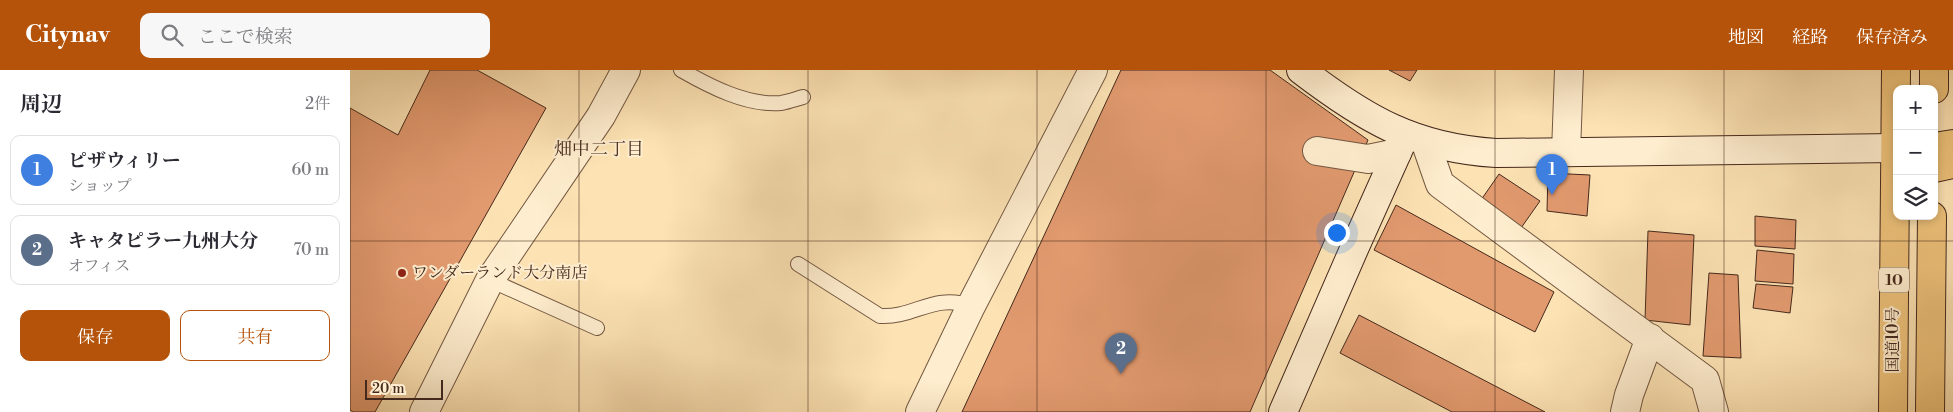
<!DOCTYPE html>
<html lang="ja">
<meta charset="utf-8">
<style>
body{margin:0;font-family:"Libre Bodoni","Noto Serif JP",serif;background:#f7f7f7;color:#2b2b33}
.controls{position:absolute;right:15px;top:15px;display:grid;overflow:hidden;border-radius:10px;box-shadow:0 2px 8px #0003}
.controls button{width:45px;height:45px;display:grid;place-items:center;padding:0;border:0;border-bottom:1px solid #e1e1e2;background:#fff;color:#2b2b33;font:25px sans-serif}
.scale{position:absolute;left:15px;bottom:12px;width:78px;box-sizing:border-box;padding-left:5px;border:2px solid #45291c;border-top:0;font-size:14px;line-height:18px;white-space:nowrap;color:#45291c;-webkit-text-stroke:4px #feedce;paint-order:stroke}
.you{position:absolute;left:986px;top:162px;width:18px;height:18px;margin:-12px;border:4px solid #fff;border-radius:50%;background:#1a73e8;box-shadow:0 0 0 8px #1a73e833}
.badge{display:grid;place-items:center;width:32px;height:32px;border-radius:50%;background:#b45309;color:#fff;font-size:16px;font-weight:700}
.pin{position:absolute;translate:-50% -41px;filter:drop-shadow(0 1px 2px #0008)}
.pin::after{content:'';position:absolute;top:26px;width:18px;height:15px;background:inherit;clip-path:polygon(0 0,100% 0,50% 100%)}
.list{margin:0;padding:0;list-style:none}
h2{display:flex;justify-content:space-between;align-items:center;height:65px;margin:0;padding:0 20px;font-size:21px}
h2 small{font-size:16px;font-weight:400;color:#7c7c81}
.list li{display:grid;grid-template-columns:32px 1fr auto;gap:15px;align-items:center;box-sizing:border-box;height:70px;margin:0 10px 10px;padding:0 10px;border:1px solid #e1e1e2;border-radius:10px}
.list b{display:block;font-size:19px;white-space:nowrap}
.list p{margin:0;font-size:16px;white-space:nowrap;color:#7c7c81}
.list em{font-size:16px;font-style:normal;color:#7c7c81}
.actions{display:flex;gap:10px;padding:15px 20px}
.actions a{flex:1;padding:11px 0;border:1px solid #b45309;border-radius:10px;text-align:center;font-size:18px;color:#b45309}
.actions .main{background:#b45309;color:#fff}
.icon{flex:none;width:28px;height:28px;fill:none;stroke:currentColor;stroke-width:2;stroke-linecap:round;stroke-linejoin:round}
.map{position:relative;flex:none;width:1603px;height:342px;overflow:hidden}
header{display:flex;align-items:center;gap:30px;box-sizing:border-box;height:70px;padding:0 25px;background:#b45309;color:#fff}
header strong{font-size:24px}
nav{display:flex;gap:28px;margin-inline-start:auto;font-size:18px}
.search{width:350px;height:45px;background:#f7f7f7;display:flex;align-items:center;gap:12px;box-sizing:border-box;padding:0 18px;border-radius:10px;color:#7c7c81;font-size:19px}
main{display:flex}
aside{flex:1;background:#fff}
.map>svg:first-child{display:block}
.building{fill:#e1996e;stroke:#45291c}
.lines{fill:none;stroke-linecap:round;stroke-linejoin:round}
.lane-casing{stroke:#735842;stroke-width:16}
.street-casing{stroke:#735842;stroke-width:30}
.secondary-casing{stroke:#45291c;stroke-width:30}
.highway-casing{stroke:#45291c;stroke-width:30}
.lane{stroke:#feedce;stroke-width:14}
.street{stroke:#feedce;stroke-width:28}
.secondary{stroke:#feedce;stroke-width:28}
.highway{stroke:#eec27a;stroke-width:28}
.grid{fill:none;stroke:#45291c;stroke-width:1;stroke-opacity:0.55}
.poi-dot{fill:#8f2418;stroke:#feedce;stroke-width:2}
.labels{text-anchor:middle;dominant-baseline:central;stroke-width:4;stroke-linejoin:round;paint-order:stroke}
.shield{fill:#feedce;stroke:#7c6451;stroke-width:1}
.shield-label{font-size:15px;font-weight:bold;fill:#45291c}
.poi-label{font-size:16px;fill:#45291c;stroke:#feedce;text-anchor:start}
.street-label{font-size:16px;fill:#45291c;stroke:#feedce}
.neighbourhood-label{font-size:18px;fill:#45291c;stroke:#feedce}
</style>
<header>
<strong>Citynav</strong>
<div class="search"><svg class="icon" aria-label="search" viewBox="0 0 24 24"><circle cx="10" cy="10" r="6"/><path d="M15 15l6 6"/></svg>ここで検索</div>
<nav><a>地図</a><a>経路</a><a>保存済み</a></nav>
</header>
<main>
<aside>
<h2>周辺<small>2件</small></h2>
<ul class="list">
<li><span class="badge" style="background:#3f7fe0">1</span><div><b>ピザウィリー</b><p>ショップ</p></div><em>60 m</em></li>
<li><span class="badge" style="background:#5c6f8a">2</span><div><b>キャタピラー九州大分</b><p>オフィス</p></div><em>70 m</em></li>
</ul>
<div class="actions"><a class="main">保存</a><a>共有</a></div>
</aside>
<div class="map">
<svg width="1603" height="342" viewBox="0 0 1603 342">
<rect width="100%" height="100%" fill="#fde3b4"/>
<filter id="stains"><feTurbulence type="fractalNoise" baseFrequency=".004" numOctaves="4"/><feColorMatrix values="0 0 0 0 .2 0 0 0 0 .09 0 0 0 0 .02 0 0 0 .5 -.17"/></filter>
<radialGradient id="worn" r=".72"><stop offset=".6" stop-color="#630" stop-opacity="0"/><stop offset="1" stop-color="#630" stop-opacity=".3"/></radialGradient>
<path class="building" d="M80,0H127L196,38L25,342H3L0,340V38L48,65Z
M771,0H920L1018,70L900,342H612Z
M1039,0H1067L1060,11Z
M1198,103L1240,105L1237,146L1197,141Z
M1149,104L1190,131L1171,158L1131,130Z
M1046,135L1204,222L1185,262L1024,180Z
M1405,146L1446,150L1445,179L1405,176Z
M1298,161L1344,165L1340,255L1295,250Z
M1407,180L1444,184L1443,214L1405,211Z
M1359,203L1388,205L1391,288L1353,286Z
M1406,214L1443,217L1440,243L1403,238Z
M1009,245L1195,342H1102L990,283Z"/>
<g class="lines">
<g class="lane-casing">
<path id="lane" d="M331,0C359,16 397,36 431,33C438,32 446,29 453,27
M448,194L530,246C565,248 583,223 621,236
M140,210L247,258"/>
</g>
<g class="street-casing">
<path id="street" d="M1075,71L1090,114L1355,310L1364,342
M967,81L1018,89L1047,83
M1216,82L1219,0
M74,342L140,210L251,46L276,0
M570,342L621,236L743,0
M1275,342L1279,325L1300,268"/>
</g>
<g class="secondary-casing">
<path id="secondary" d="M951,0C1015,49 1064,78 1146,83L1545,78
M933,342L1004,179L1055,65"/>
</g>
<g class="highway-casing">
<path id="highway" d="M1584,19V0
M1584,77L1603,74
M1584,98L1603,94
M1543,342L1546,0
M1580,342L1582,146"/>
</g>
<use href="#lane" class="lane"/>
<use href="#street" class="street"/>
<use href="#secondary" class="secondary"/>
<use href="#highway" class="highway"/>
</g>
<path class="grid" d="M229,0V342M458,0V342M687,0V342M916,0V342M1145,0V342M1374,0V342M0,171H1603"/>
<circle class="poi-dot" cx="52" cy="203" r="5"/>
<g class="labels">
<rect class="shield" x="1529" y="197.5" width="30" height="25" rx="4"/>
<g class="shield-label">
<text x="1544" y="210">10</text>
</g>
<g class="poi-label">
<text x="62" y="203">ワンダーランド大分南店</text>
</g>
<g class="street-label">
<text transform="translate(1543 270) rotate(-90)">国道10号</text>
</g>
<g class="neighbourhood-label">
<text x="249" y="79">畑中二丁目</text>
</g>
</g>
<rect width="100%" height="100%" filter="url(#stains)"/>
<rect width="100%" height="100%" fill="url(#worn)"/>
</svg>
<div class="controls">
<button>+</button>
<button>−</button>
<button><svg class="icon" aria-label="layers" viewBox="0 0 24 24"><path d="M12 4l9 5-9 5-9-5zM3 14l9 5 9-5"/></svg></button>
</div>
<div class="scale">20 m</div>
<div class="you"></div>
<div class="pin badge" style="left:1202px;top:125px;background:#3f7fe0">1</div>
<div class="pin badge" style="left:771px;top:304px;background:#5c6f8a">2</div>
</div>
</main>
